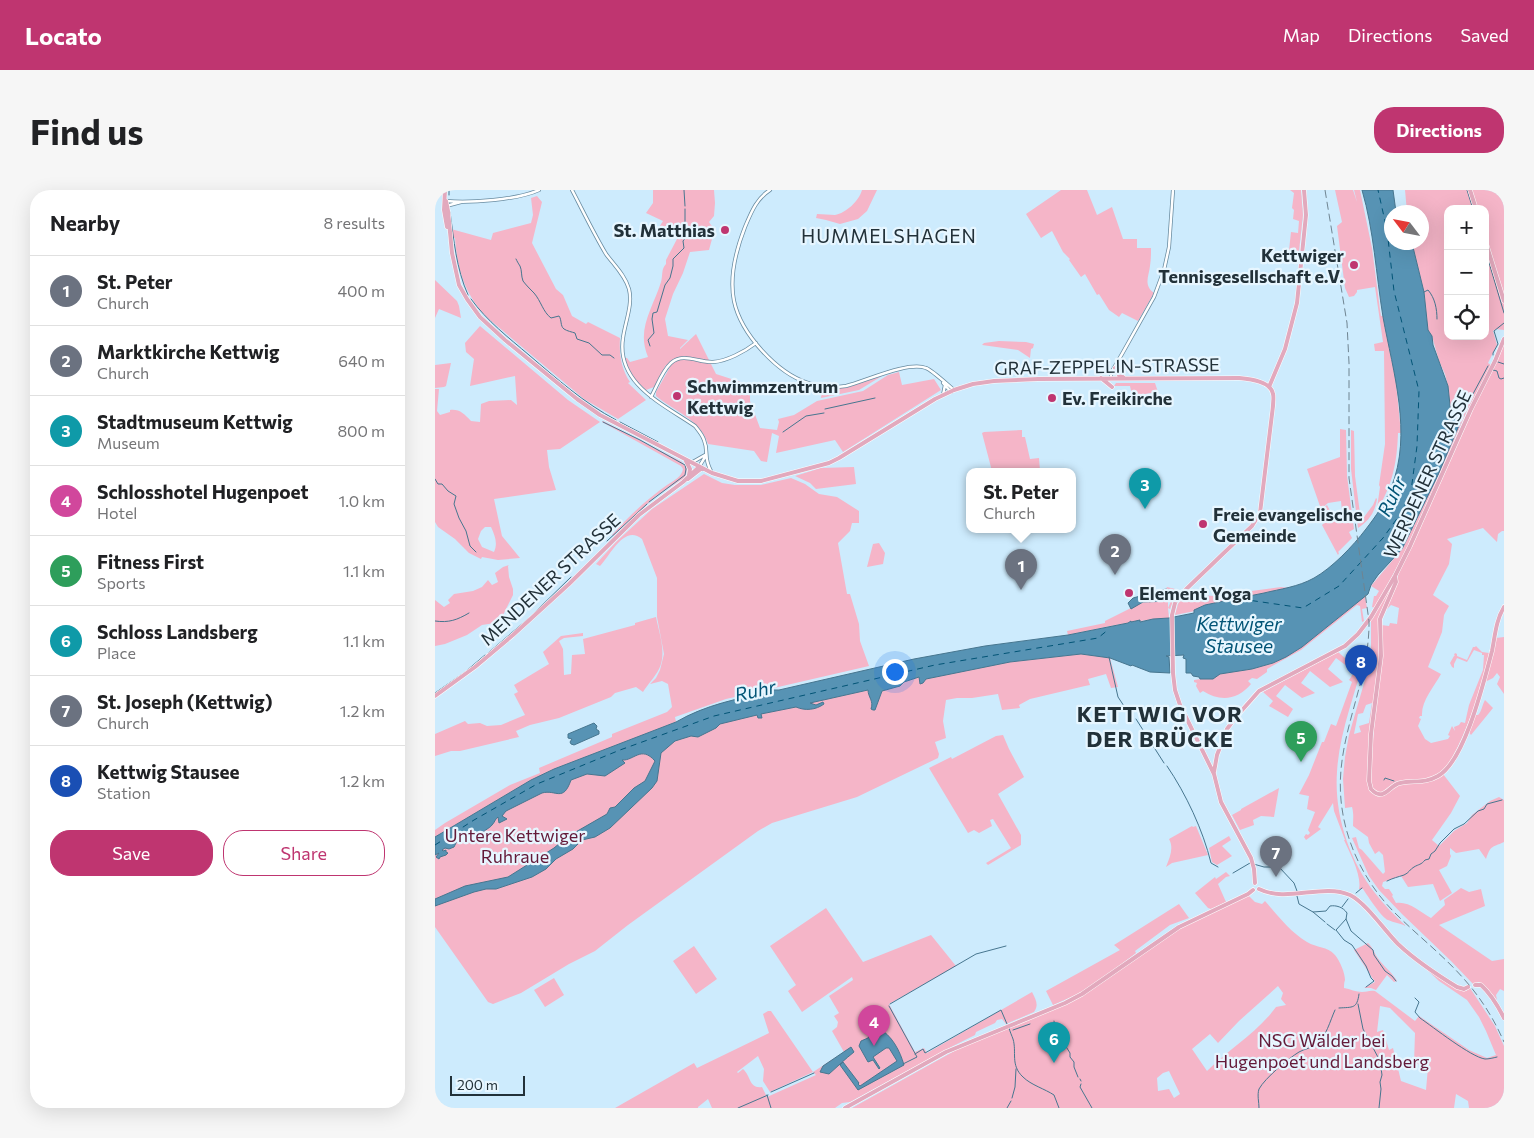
<!DOCTYPE html>
<meta charset="utf-8">
<style>
body{margin:0;font-family:Commissioner,sans-serif;background:#f6f6f6;color:#202124}
.controls{position:absolute;right:15px;top:15px;display:grid;overflow:hidden;border-radius:10px;box-shadow:0 5px 20px #0002}
.controls button{width:45px;height:45px;display:grid;place-items:center;padding:0;border:0;border-bottom:1px solid #e0e0e0;background:#fff;color:#202124;font:25px sans-serif}
.compass{position:absolute;left:949px;top:15px;width:45px;height:45px;border-radius:50%;background:#fff;box-shadow:0 5px 20px #0002;rotate:302deg}
.scale{position:absolute;left:15px;bottom:12px;width:75px;box-sizing:border-box;padding-left:5px;border:2px solid #223139;border-top:0;font-size:14px;line-height:18px;white-space:nowrap;color:#223139;-webkit-text-stroke:4px #e7f6ff;paint-order:stroke}
.you{position:absolute;left:459px;top:481px;width:18px;height:18px;margin:-12px;border:4px solid #fff;border-radius:50%;background:#1a73e8;box-shadow:0 0 0 8px #1a73e833}
.badge{display:grid;place-items:center;width:32px;height:32px;border-radius:50%;background:#bf3570;color:#fff;font-size:16px;font-weight:700}
.pin{position:absolute;translate:-50% -41px;filter:drop-shadow(0 1px 2px #0008)}
.pin::after{content:'';position:absolute;top:26px;width:18px;height:15px;background:inherit;clip-path:polygon(0 0,100% 0,50% 100%)}
.popup{position:absolute;left:531px;top:278px;width:110px;height:65px;box-sizing:border-box;display:grid;place-content:center;border-radius:10px;background:#fff;filter:drop-shadow(0 1px 4px #0005);font-size:16px;white-space:nowrap;color:#757577}
.popup b{font-size:19px;color:#202124}
.popup::after{content:'';position:absolute;left:50%;top:100%;margin-left:-10px;border:10px solid transparent;border-top-color:#fff}
.list{margin:0;padding:0;list-style:none}
h2{display:flex;justify-content:space-between;align-items:center;height:65px;margin:0;padding:0 20px;font-size:21px}
h2 small{font-size:16px;font-weight:400;color:#757577}
.list li{display:grid;grid-template-columns:32px 1fr auto;gap:15px;align-items:center;box-sizing:border-box;height:70px;padding:0 20px;border-top:1px solid #e0e0e0}
.list b{display:block;font-size:19px;white-space:nowrap}
.list p{margin:0;font-size:16px;white-space:nowrap;color:#757577}
.list em{font-size:16px;font-style:normal;color:#757577}
.actions{display:flex;gap:10px;padding:15px 20px}
.actions a{flex:1;padding:11px 0;border:1px solid #bf3570;border-radius:20px;text-align:center;font-size:18px;color:#bf3570}
.actions .main{background:#bf3570;color:#fff}
.icon{flex:none;width:28px;height:28px;fill:none;stroke:currentColor;stroke-width:2;stroke-linecap:round;stroke-linejoin:round}
.map{position:relative;flex:none;width:1069px;height:918px;overflow:hidden;border-radius:20px}
header{display:flex;align-items:center;gap:30px;box-sizing:border-box;height:70px;padding:0 25px;background:#bf3570;color:#fff}
header strong{font-size:24px}
nav{display:flex;gap:28px;margin-inline-start:auto;font-size:18px}
.intro{display:flex;align-items:center;justify-content:space-between;box-sizing:border-box;height:120px;padding:0 30px}
h1{margin:0;font-size:35px}
.button{padding:12px 22px;border-radius:20px;background:#bf3570;color:#fff;font-size:18px;font-weight:700}
main{display:flex;gap:30px;padding:0 30px}
aside{flex:1;background:#fff;border-radius:20px;box-shadow:0 5px 20px #0002}
.map>svg:first-child{display:block}
.green{fill:#f5b5c8;fill-rule:evenodd}
.water{fill:#5793b4;stroke:#47768f}
.lines{fill:none;stroke-linecap:round;stroke-linejoin:round}
.stream{stroke:#47768f;stroke-width:1}
.ferry{stroke:#025476;stroke-width:1;stroke-dasharray:6 5;stroke-linecap:butt}
.minor-casing{stroke:#688ba0;stroke-width:4}
.major-casing{stroke:#fff;stroke-width:5}
.minor{stroke:#fff;stroke-width:2.5}
.major{stroke:#e2a9bd;stroke-width:4}
.rail{stroke:#6f8491;stroke-width:1;stroke-dasharray:8 4;stroke-linecap:butt}
.poi-dot{fill:#bf3570;stroke:#e7f6ff;stroke-width:2}
.labels{text-anchor:middle;dominant-baseline:central;stroke-width:4.5;stroke-linejoin:round;paint-order:stroke}
.poi-label{font-size:18px;font-weight:bold;fill:#223139;stroke:#e7f6ff;text-anchor:start}
.street-label{font-size:18px;fill:#223139;stroke:#e7f6ff}
.park-label{font-size:18px;fill:#641a39;stroke:#e7f6ff}
.neighbourhood-label{font-size:19px;letter-spacing:1px;fill:#223139;stroke:#e7f6ff}
.water-label{font-size:19px;font-style:italic;fill:#025476;stroke:#e7f6ff}
.district-label{font-size:22px;font-weight:bold;letter-spacing:1px;fill:#223139;stroke:#e7f6ff}
</style>
<header>
<strong>Locato</strong>
<nav><a>Map</a><a>Directions</a><a>Saved</a></nav>
</header>
<div class="intro"><h1>Find us</h1><a class="button">Directions</a></div>
<main>
<aside>
<h2>Nearby<small>8 results</small></h2>
<ul class="list">
<li><span class="badge" style="background:#6b7280">1</span><div><b>St. Peter</b><p>Church</p></div><em>400 m</em></li>
<li><span class="badge" style="background:#6b7280">2</span><div><b>Marktkirche Kettwig</b><p>Church</p></div><em>640 m</em></li>
<li><span class="badge" style="background:#0f9aa8">3</span><div><b>Stadtmuseum Kettwig</b><p>Museum</p></div><em>800 m</em></li>
<li><span class="badge" style="background:#d1479c">4</span><div><b>Schlosshotel Hugenpoet</b><p>Hotel</p></div><em>1.0 km</em></li>
<li><span class="badge" style="background:#2e9e5b">5</span><div><b>Fitness First</b><p>Sports</p></div><em>1.1 km</em></li>
<li><span class="badge" style="background:#0f9aa8">6</span><div><b>Schloss Landsberg</b><p>Place</p></div><em>1.1 km</em></li>
<li><span class="badge" style="background:#6b7280">7</span><div><b>St. Joseph (Kettwig)</b><p>Church</p></div><em>1.2 km</em></li>
<li><span class="badge" style="background:#1a4fb4">8</span><div><b>Kettwig Stausee</b><p>Station</p></div><em>1.2 km</em></li>
</ul>
<div class="actions"><a class="main">Save</a><a>Share</a></div>
</aside>
<div class="map">
<svg width="1069" height="918" viewBox="0 0 1069 918">
<rect width="100%" height="100%" fill="#cdebfd"/>
<path class="green" d="M218,0H279L280,13L279,26L274,32L276,35L280,38L274,60L255,62L248,83L238,104L230,129L233,146L253,150L245,158V159L261,144L281,184L315,195V211L325,238L342,240L344,232L343,229L359,225L382,211L428,201L453,185L464,182L467,195L499,189L506,200L408,262L400,250L341,263L344,246L337,243L332,272L326,271L319,261L273,254C266,230 239,221 221,206V202L235,177L231,175L219,197L211,200L196,186L189,168H192L195,172L213,167C201,139 218,118 226,92C228,85 226,79 231,74V70L242,49L245,33H242L239,47L223,39L228,31L211,23L218,13Z
M427,0H442L432,21L423,29L405,34L391,30L381,28L382,24C388,24 394,25 400,25C411,23 424,11 427,0Z
M626,0H652L662,25L677,17L688,49H702V58H716C716,64 716,70 715,76C714,86 708,95 719,103L703,131L687,123L684,127L674,120L664,104L662,105L650,84L646,87L634,70L635,69L628,62L617,41L606,48L591,24Z
M855,0H866L868,25L864,61L854,60L856,42L863,43L864,31L858,29L859,20L857,18L859,3Z
M900,0H918L922,12L919,0H925L937,58L945,120L946,126H948L961,193L966,243H963C962,272 958,293 943,319L942,318L945,297L944,295L950,254L949,161H940L939,154L948,152L940,97L922,100V102L919,106L914,107L910,98L902,36L907,32Z
M970,0H1034L1040,19H1013V146H1050V48L1052,49L1050,45V19H1042L1037,0H1069V140L1061,139L1058,141L1062,155L1053,173L1056,175L1031,223L974,355L940,418L937,417L939,406H941L944,401L936,396L967,359L1003,285L1025,233L1018,228L1016,225L1013,196L1010,184L1004,171L997,146L993,140L989,102L977,53L986,52V22H972Z
M102,6L107,12L97,53L121,99L128,105L137,126L151,134L153,132L185,148C184,164 186,178 195,192L193,193L211,210L183,229L149,209L55,130C31,108 22,80 20,48L17,47L16,39L56,50L58,43L96,33L98,25L96,8Z
M0,90L22,111L24,116L26,128L4,119L0,128Z
M45,136L133,210L165,232L125,259L112,260L114,277L121,300L59,309L67,346L85,368L63,370L47,367L46,369L34,363L20,349L3,337L0,332V199H4L2,221L5,225L15,222V220C25,219 29,224 36,231L45,232L46,214L54,211L76,210L82,215L80,186L35,196L39,169L31,162L30,153ZM50,337H56C60,346 63,353 59,362L47,357L43,349L46,341Z
M564,151L591,152L599,154L598,158L596,159L595,168L583,160L547,155L549,153Z
M1069,151V341H1067L1063,344L1062,352L1048,338L1012,349L1017,354L1014,374L998,405L1014,416L1009,425L1007,442L993,477L1006,484C999,497 986,511 987,526H985L984,528L986,529L983,536L990,549L996,553L1013,549L1015,546L1013,545L1017,536L1020,541L1019,537L1024,535L1026,532L1030,533L1034,515L1048,480L1049,465H1047V463L1039,460L1032,472L1022,468L1019,474V478L1017,477L1015,473L1019,466H1020L1019,465L1020,463L1022,464V466L1032,470L1038,457H1040L1041,456L1047,462L1054,463C1053,485 1023,569 1006,583C995,591 979,590 966,592L963,591L951,602L943,603L938,600L936,594V554L945,484L946,435L954,436L955,433L962,434L964,418L956,415L947,424L962,392L964,380Z
M16,173L11,196L9,197L0,198V175Z
M447,186L424,200L386,208L387,198L414,197Z
M681,193H720L723,202C714,203 706,205 697,205L695,196H679Z
M168,231L247,272L252,279L251,285L249,288L221,306L178,346L177,345C193,327 212,309 232,295C238,291 247,287 248,279L246,276L167,232Z
M905,239L911,240L912,286L919,339L914,342L917,348L903,362L904,363L903,365L887,335L889,333L881,324L892,315L902,333L908,331L906,311L893,313L886,319L872,279L905,267Z
M587,240V247H590L595,269L604,268L605,281H557L547,243L549,242Z
M916,240L919,241L920,286L926,331L938,315L941,308L942,309C940,322 934,331 923,338L916,279Z
M419,277L421,294L381,299L375,293L360,286L386,278Z
M269,284L287,293L300,295H326L356,288L370,294L384,304L402,307L424,321V333H417L415,341L403,353L412,404H415L424,434L425,451L434,476L291,509L240,527L241,532L119,579L96,590L0,647V640L10,633L75,595L105,583L104,578L177,547V544L232,522L237,517L233,494L227,491L215,494L221,488L225,480L229,464L222,427V388L207,349C189,334 175,366 165,376L161,374L181,352L217,319Z
M444,353L450,363L448,374L432,377L438,354Z
M74,375L73,376L74,387L78,399V405L66,429L60,433L47,435L32,445L10,454L0,456V410L9,417L15,413L13,410L19,404L38,401L47,397L53,390L57,395L63,392L60,383L68,377Z
M958,393L945,427V466L934,598L944,605L964,594L978,593L1008,584L1025,606L1016,623L997,650L1004,656L1019,641L1032,633L1037,625L1055,611L1064,607L1069,610V652C1056,658 1056,655 1051,669L1044,659L1021,663L1015,658V664L1016,666L1012,676L1004,680L1017,703L1005,711L998,694L973,697L966,686L948,692L947,696L950,699H954L958,705L957,706L961,713C974,711 985,722 996,728L1010,715L1009,710L1026,698L1034,702L1046,699L1050,716L1004,735L1057,771L1069,769V801L1065,799L1061,805L1062,810L1052,798L1044,792L1038,794L1016,771L967,724L944,700L934,686L917,648L921,647L924,658L927,660L948,684L950,682L948,665L944,661L940,664L934,653L933,647L918,636C918,629 919,624 917,617L910,618L908,589L910,567L914,545L934,476L936,460V430ZM937,513L934,533L924,536L926,542L919,544L923,524L928,523L931,515Z
M732,397L740,399L741,403L735,419L733,418L734,428C700,430 666,438 633,445L632,441L670,433V431L708,412H733V418L736,411L731,399Z
M846,397L854,398L770,415L760,420V421L740,425L743,414L749,404L779,406Z
M930,406L932,418L927,419L929,431L927,432L925,416L922,415L866,460L832,479V482L822,489L817,488L813,491L816,494C803,510 785,512 768,501L765,503L761,496L762,493L759,492V490L772,488L785,484L817,479L838,473L851,467L867,457Z
M221,427C224,443 232,463 224,479C220,487 213,494 208,502L201,497L180,503L176,507L124,528L95,535L81,541L84,547L25,561H16L0,566V544L30,531L33,534L45,533L52,536L66,535L90,525L79,504L83,502L79,495L114,474L108,462L126,446L148,443V446L129,448L124,451L128,459L129,485L136,484L137,465L150,464L148,449L200,435V433Z
M1069,447V504L1062,494L1065,487L1062,483L1058,488L1050,492L1061,448Z
M903,462L917,474L919,472L917,480L901,468L893,479L908,492L895,497L875,481L866,493L880,503L867,508L850,495L841,506L858,519L853,527L834,516L838,511L828,502Z
M925,462H927V466L930,467C920,503 904,544 902,582C899,624 914,670 940,703C949,715 960,726 971,736C965,733 959,733 953,730C947,728 932,705 928,699H924C927,686 915,663 909,650H910L899,621L898,613L883,637L886,639L871,650L869,647L871,644L873,645L875,643L873,640L880,622L872,619L874,606L864,604L874,585L887,552H889L896,534L901,536L917,492L914,490L920,481L922,471H925L924,467H922V465Z
M646,464L675,468L683,497L676,498L671,484L653,489L655,495L650,496L595,509L584,515L585,518L567,520L563,504L537,508H522L511,510L508,531L511,548L500,552L504,564L503,568L422,607L337,633L323,641L193,735L160,761L134,774L86,803L58,814L53,812L0,737V656L60,620L273,534L434,500L438,520H440L447,501L465,496L469,492L484,487L488,493L490,489L575,472Z
M1050,510L1058,518L1036,545L1033,541L1040,525H1043C1047,521 1047,515 1050,510Z
M568,545L574,559L589,587L563,604L586,645V655L553,675L551,673L576,658L558,629L555,630L557,636L544,643L539,640L533,643L494,578L516,567L517,569L561,546Z
M844,598L839,627L826,626L818,630L819,635L805,640L797,625L806,620V619Z
M757,636L758,637L761,636L773,665L737,673L731,677C735,667 739,658 734,649Z
M794,646L796,650L787,656L797,666L782,675L777,672L774,658Z
M791,682L795,686L791,687L783,694L791,712L776,719L773,718L760,703L780,687L781,689Z
M813,705L820,712L827,714L830,711C843,726 855,742 872,752C882,758 892,756 900,765C905,771 910,783 910,790C909,793 909,795 909,798C915,799 921,802 927,802C932,802 934,800 940,801L980,831L984,826L1034,860L1052,868L1061,865L1051,841L1044,827L1032,810L1004,791L987,775L1028,801H1031L1035,798L1060,836L1069,856V918H1034L1033,911L1021,904L1019,918H417L523,859L630,813L745,738ZM843,796L848,803L846,809L851,815L841,817C822,843 794,859 772,881L757,859L775,844L783,853L804,831ZM945,816L955,818L980,843L979,873L993,877L991,900L966,891L958,858L954,860L948,840L942,842ZM734,881L745,904L739,908L734,899L723,901L722,888L728,883Z
M744,714L754,728L735,735L700,761L701,763L663,792L643,804L618,815L611,801L685,760L679,755Z
M391,718L428,772L496,745L521,776L454,814L480,862L489,858L492,863L597,802C601,810 604,815 599,822L571,834L567,829L562,830L560,833L541,842L540,845L516,857L415,912L407,913L400,918H277L273,909L263,917V918H180L259,873L262,878L334,843L328,824L333,821H336L378,882L409,862L397,841L402,837L403,832L399,826L404,823L394,806L418,790L417,787L367,822L353,801L361,795L335,756ZM323,866L329,879L328,891L335,902L378,882L381,885L332,907L327,897C314,899 316,886 308,879L303,883L302,882Z
M933,753C938,758 939,762 942,767C948,776 957,782 962,791L959,792L952,785L941,800L936,798H929L940,792L919,760Z
M259,756L282,789L261,804L238,771Z
M119,788L129,805L110,817L99,800Z"/>
<path class="water" d="M927,0H958L961,22H956V52L977,53L989,102L993,140L997,146L998,155L1013,196L1016,225L1018,228L1023,230L1025,233L1003,285L967,359L943,385L936,395L933,404L867,457L851,467L838,473L817,479L785,484L778,489H765L764,487L758,486L756,483H751V469L748,468L749,465L731,466L734,467L735,483L715,482L697,475L696,476L675,468L646,464L575,472L491,489L488,493L485,494L484,487L469,492L465,496L447,501L440,520H438L436,519C439,511 433,507 433,500L375,513L381,515L388,512L389,514C381,520 370,521 361,517L326,524L327,528H323L322,525L285,534L281,538L263,547L256,546L240,551L226,563L222,591L217,598L175,638L160,647L147,650L138,659L121,669L111,679L97,687L61,699H51L39,702L0,716V709L30,696L73,687L119,658L132,647L172,624L175,618L180,617L199,598L210,591L220,571C206,555 199,571 187,570L190,573L170,586L152,584L136,590C128,613 121,599 107,603L71,621L67,626L72,629L64,633L63,627C60,629 60,632 57,635C54,639 50,639 47,644C39,646 31,645 23,649L19,657L14,659L10,658L7,660L8,661L11,660V662L13,663L11,665L5,667L4,669L1,667L4,663L0,665V647L96,590L119,579L241,532C270,515 304,508 336,502L338,500H344L479,469L550,456L633,445L693,433L696,431V432L705,430V432L718,429L734,428L759,423V420L770,415C789,411 809,407 829,403C845,399 863,397 879,388C897,378 918,356 931,339C941,326 950,313 956,298C978,244 958,182 948,127C941,84 939,41 927,0Z
M731,399L738,401L739,404L736,411L708,412L696,419L693,413L698,408Z
M159,533L162,536L161,539L164,541V544L139,555L136,554L135,552L137,549L133,548V544Z
M443,838C457,845 465,861 469,875L423,900L405,875L408,872L424,893L423,894L425,896L462,871L454,858H451L438,867L445,878L444,879L438,870L433,872L424,856L426,851L433,848L437,842Z
M416,857L419,862C410,869 402,877 394,884L385,882L388,876Z"/>
<g class="lines">
<path class="stream" d="M14,0V5
M249,0L250,16
M1032,0L1038,19
M15,22C19,50 21,78 33,105
M1050,59L1069,123
M81,69C82,71 83,73 85,76C87,80 86,86 88,91C91,95 95,99 99,103C106,111 108,122 116,128L124,126C127,130 125,136 129,139C132,141 137,142 140,143L142,149L154,153L167,165H175L179,168
M989,102L993,100C1000,108 1002,119 1002,129
M36,109C52,131 74,148 94,165C122,189 149,213 181,230
M215,156L213,150L219,143L217,129L218,123L222,122L230,95L235,88L238,76V69L249,58L248,51L252,46L250,39V19
M1058,165V163L1063,154L1059,141L1069,133
M1063,172L1069,174
M1058,180L1062,181L1064,188L1066,189L1069,188
M390,219L440,208
M1024,230L1053,176
M168,232L205,250L250,275L251,279L250,285L214,312
M185,232L223,252
M348,242L371,226L389,223
M0,289L3,294H7L13,301L21,306L19,314L24,328L31,341L35,356L41,362
M172,351L212,314
M0,431C14,433 22,430 34,423
M53,463L94,428L136,387
M674,467L683,507L689,516
M0,503L30,482L50,465
M701,529L729,573
M732,576C751,604 768,640 776,673L783,677
M949,590L950,588L959,591
M798,683L815,673L829,677H844L859,693L862,701
M952,691C958,688 963,687 969,685C974,683 975,679 979,677C984,674 986,675 990,670L994,669L996,664L1000,661L1005,653L1019,639L1029,634L1043,621L1049,619L1052,614L1067,610
M921,703L927,698
M862,706L864,714L878,722L891,721L895,716C901,715 908,717 912,723L911,729L916,741L938,760L939,765L950,781L957,786L961,791
M907,717L913,709
M878,722L890,732
M911,729L901,740L909,750L917,755L931,776L936,788L939,791L931,797
M892,734L900,740
M980,808L984,812L980,822L985,828C998,837 1036,867 1050,869C1054,869 1058,868 1062,867
M455,814L541,764L571,756
M923,814L928,839L945,871L947,885L945,892L946,899L944,918
M454,816L482,867L468,874
M904,818C918,817 922,819 924,804
M619,831L620,837
M574,838C575,842 577,846 578,849C582,862 575,875 588,887C596,895 610,899 619,905L624,918
M620,839L635,863V867L639,872V877L643,887
M578,840L595,834
M480,864L488,859L490,863L566,820L572,834
M645,889L646,891
M646,894L645,897L657,918
M336,902L379,883
M332,905L336,918
M577,908L580,897L581,879
M303,918L333,905
M572,918L576,911
M824,918C824,912 822,905 824,899C830,888 854,868 864,862C869,859 877,858 882,854C891,847 895,831 900,820"/>
<path class="ferry" d="M806,409L868,418L904,396L948,348L966,323L976,301L982,256L984,201L959,101L952,40L943,0
M0,655L39,630L102,594L185,560L279,526L500,475L663,448L674,439"/>
<g class="minor-casing">
<path id="minor" d="M137,0C148,21 159,44 171,64C179,75 190,85 194,99C198,115 190,132 188,148C181,194 228,214 260,236C263,240 267,244 269,250C274,262 268,267 276,281
M335,0C321,9 316,23 310,37C301,60 294,86 299,111C306,144 342,183 373,193C385,197 398,198 411,196C431,191 473,171 491,178C497,180 514,196 519,200
M11,11C35,13 82,10 104,0
M11,16L26,12
M676,188V183L687,164L719,107L729,80L734,57L738,0
M508,193L516,202
M508,205L510,195
M216,207C222,196 227,181 236,173C248,162 264,173 278,172C292,171 309,162 321,153
M256,273L270,265
M264,277L270,267"/>
</g>
<g class="major-casing">
<path id="major" d="M10,0L9,20L12,37
M1035,0L1041,19
M11,11L13,21L17,63L24,95L32,109L45,127L70,150L142,209L165,225L277,283L303,291H326L394,273L404,268L500,209L519,200L538,194L559,191L603,189L804,188C814,189 836,191 838,204C839,207 838,212 838,216L825,323L817,336L744,406L740,413L737,425L738,483L740,500L745,515L779,584L786,612L816,668L819,679L820,693
M1050,50L1069,111
M680,178L684,185L688,187
M666,188L677,197
M834,197L850,159L862,113L871,25L869,0
M251,271L255,279L254,285
M253,289L267,278
M960,386L961,392L945,429L946,466L936,544L934,591L936,599C949,613 954,595 965,593C979,590 989,594 1003,586C1030,571 1049,491 1057,461C1060,446 1061,430 1069,417
M0,506L40,477L78,445L134,394L204,325L248,292L264,277
M779,582L782,565L792,539L801,527L824,501L910,456L923,444L936,427L960,386L975,356L1036,219L1060,171L1069,149
M824,699C852,713 887,693 915,705C931,713 950,741 963,754C979,769 1004,786 1022,797L1029,799L1033,797
M1040,795H1046C1056,804 1063,816 1069,828
M410,918L511,862L630,813L647,804L744,737L813,704L818,700"/>
</g>
<use href="#minor" class="minor"/>
<use href="#major" class="major"/>
<path class="rail" d="M890,0L912,133L914,173V288L934,431C935,493 900,547 906,610C910,653 930,693 960,723C983,746 1008,765 1029,789C1046,808 1059,829 1069,852"/>
</g>
<g class="poi-dot">
<circle cx="290" cy="40" r="5"/>
<circle cx="919" cy="75" r="5"/>
<circle cx="242" cy="206" r="5"/>
<circle cx="617" cy="208" r="5"/>
<circle cx="768" cy="334" r="5"/>
<circle cx="694" cy="403" r="5"/>
</g>
<g class="labels">
<g class="poi-label">
<text x="280" y="40" text-anchor="end">St. Matthias</text>
<text x="909" y="65" text-anchor="end">Kettwiger<tspan x="909" dy="21">Tennisgesellschaft e.V.</tspan></text>
<text x="252" y="196">Schwimmzentrum<tspan x="252" dy="21">Kettwig</tspan></text>
<text x="627" y="208">Ev. Freikirche</text>
<text x="778" y="324">Freie evangelische<tspan x="778" dy="21">Gemeinde</tspan></text>
<text x="704" y="403">Element Yoga</text>
</g>
<g class="street-label">
<text transform="translate(672 176) rotate(-1)">GRAF-ZEPPELIN-STRASSE</text>
<text transform="translate(992 284) rotate(-65)">WERDENER STRASSE</text>
<text transform="translate(115 389) rotate(-43)">MENDENER STRASSE</text>
</g>
<g class="park-label">
<text x="80" y="645">Untere Kettwiger<tspan x="80" dy="21">Ruhraue</tspan></text>
<text x="887" y="850">NSG Wälder bei<tspan x="887" dy="21">Hugenpoet und Landsberg</tspan></text>
</g>
<g class="neighbourhood-label">
<text x="454" y="45">HUMMELSHAGEN</text>
</g>
<g class="water-label">
<text transform="translate(956 306) rotate(-65)">Ruhr</text>
<text x="804" y="433">Kettwiger<tspan x="804" dy="22">Stausee</tspan></text>
<text transform="translate(320 500) rotate(-12)">Ruhr</text>
</g>
<g class="district-label">
<text x="725" y="523">KETTWIG VOR<tspan x="725" dy="25">DER BRÜCKE</tspan></text>
</g>
</g>
</svg>
<div class="controls">
<button>+</button>
<button>−</button>
<button><svg class="icon" aria-label="locate" viewBox="0 0 24 24"><circle cx="12" cy="12" r="6"/><path d="M12 2v4M12 18v4M2 12h4M18 12h4"/></svg></button>
</div>
<svg class="compass" viewBox="-18 -18 36 36"><path d="M0-13l5 13h-10z" fill="#e53935"/><path d="M0 13l5-13h-10z" fill="#757577"/></svg>
<div class="scale">200 m</div>
<div class="you"></div>
<div class="pin badge" style="left:586px;top:400px;background:#6b7280">1</div>
<div class="popup"><b>St. Peter</b>Church</div>
<div class="pin badge" style="left:680px;top:385px;background:#6b7280">2</div>
<div class="pin badge" style="left:710px;top:319px;background:#0f9aa8">3</div>
<div class="pin badge" style="left:439px;top:856px;background:#d1479c">4</div>
<div class="pin badge" style="left:866px;top:572px;background:#2e9e5b">5</div>
<div class="pin badge" style="left:619px;top:873px;background:#0f9aa8">6</div>
<div class="pin badge" style="left:841px;top:687px;background:#6b7280">7</div>
<div class="pin badge" style="left:926px;top:496px;background:#1a4fb4">8</div>
</div>
</main>
